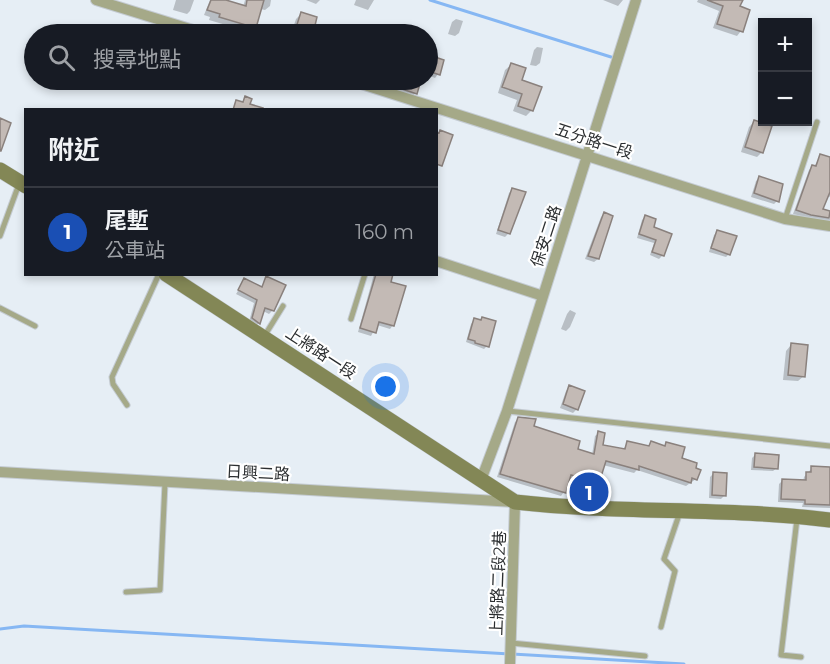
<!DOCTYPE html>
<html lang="zh-TW">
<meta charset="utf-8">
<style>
body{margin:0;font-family:Montserrat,"Noto Sans TC",sans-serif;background:#20242c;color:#f1f3f6}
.controls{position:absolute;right:18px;top:18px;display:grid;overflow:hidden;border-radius:0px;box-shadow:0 3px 9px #0003}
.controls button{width:54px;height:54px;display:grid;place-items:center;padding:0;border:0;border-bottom:2px solid #363941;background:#171b24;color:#f1f3f6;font:30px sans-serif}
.you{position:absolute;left:386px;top:387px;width:21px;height:21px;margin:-15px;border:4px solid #fff;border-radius:50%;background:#1a73e8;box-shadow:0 0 0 9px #1a73e833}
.badge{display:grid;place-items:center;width:39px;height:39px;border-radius:50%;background:#8460db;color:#fff;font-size:20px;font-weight:700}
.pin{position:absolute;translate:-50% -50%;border:3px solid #fff;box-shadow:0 2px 6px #0006}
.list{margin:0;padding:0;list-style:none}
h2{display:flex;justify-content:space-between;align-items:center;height:78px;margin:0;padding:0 24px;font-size:26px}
h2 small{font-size:20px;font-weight:400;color:#9ea1a6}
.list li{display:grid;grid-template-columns:39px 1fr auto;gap:18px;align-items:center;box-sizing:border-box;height:90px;padding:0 24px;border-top:2px solid #363941}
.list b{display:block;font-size:22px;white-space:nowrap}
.list p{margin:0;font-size:20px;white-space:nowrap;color:#9ea1a6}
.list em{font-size:20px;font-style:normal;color:#9ea1a6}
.icon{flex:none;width:33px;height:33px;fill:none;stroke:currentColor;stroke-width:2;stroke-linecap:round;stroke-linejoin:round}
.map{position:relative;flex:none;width:830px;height:664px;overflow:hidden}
.search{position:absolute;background:#171b24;box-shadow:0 3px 9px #0003;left:24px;top:24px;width:414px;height:66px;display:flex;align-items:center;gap:15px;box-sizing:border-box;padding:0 21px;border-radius:33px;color:#9ea1a6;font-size:22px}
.panel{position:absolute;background:#171b24;box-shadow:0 3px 9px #0003;left:24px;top:108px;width:414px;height:168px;border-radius:0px}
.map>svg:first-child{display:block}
.shadow{fill:#0003}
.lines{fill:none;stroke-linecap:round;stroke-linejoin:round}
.stream{stroke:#86b7f3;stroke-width:3}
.building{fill:#c3bab5;stroke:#8a817d;stroke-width:1.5}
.service-casing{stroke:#c4cbd2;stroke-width:7}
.minor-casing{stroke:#c4cbd2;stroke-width:12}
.secondary-casing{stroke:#c4cbd2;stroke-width:16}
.service{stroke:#a5a988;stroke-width:5}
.minor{stroke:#a5a988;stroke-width:10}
.secondary{stroke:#838756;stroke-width:15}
.labels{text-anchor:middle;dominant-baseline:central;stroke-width:4.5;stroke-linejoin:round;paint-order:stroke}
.street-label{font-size:16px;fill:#2b2e30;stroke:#fff}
</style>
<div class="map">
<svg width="830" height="664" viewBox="0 0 830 664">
<rect width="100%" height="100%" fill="#e6eef5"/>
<path class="shadow" d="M176,0H194L190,11L187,14L173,10Z
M210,0H224L243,7L245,0H271L270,6L265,10L260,9L255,27L250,32L209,20L210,17L204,15Z
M306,0H320L316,4Z
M356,0H374L368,10L354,5Z
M603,0H623L618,6Z
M698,0H741L739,7L741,31L737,36L713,28L719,11L697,2Z
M301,14L315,18L311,34H291L296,19Z
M456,19L463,21L459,33L455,36L448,34L452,22Z
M350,31L360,34H346Z
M537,47L543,48L540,63L536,66L530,65L534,50Z
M432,58L438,74L435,78L428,75V66Z
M511,65L521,81L532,110L526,116L513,111L517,100L498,93L505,70Z
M374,80H420L415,93L411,98L373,85Z
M754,122L762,152L757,157L741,152L749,127Z
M820,156L830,159V197L826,195L821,209L830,213V216L826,213L825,216L830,219V223L793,214L809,170L812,167H814Z
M759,178L777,201L774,204L751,197L756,181Z
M512,190L509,233L505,237L496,234L509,193Z
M605,214L598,259L594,262L585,259L601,217Z
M645,217L663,255L659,259L650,255L654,243L637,238L642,220Z
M718,232L729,254L726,257L709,252L714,235Z
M374,274H391L389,283L393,325L390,329L377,325L371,336L358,332Z
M267,278L273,310L269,314L263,311L259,323L256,326L249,322L254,303L236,294L245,280L261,288Z
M570,310L576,313L570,327L566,331L561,329L567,314Z
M482,318L487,346L484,349L466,342L471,324L475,320L479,321Z
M791,345L804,376L798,381L783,380L786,351Z
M570,387L577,409L573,413L560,408L566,391Z
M519,419L576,450L592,455L595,436L599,433L601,446L623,450L627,443L647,447L651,443L663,447L667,443L696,479L686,486L637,470L634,473L603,465L598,482L594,486L569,478L564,492L561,496L497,477L515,422Z
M756,454L777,468L773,471L751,470L752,458Z
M812,468L830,477V508L802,507L803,503L778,502L779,484L782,481L803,482L804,477Z
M713,474L725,495L721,499L709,498L710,477Z"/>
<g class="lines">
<path class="stream" d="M430,0L611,57
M0,629L24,626L684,664"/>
</g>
<path class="building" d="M211,0H226L246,6L247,0H264L256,28L219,17L220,14L207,10Z
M707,0H743L740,6L750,10L743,32L717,24L723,6Z
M301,12L317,17L313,34H294Z
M432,56L444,60L440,75L428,71Z
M511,63L526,68L522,80L542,87L533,111L518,106L522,94L502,87Z
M379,80H421L417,94L378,81Z
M245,96L252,99L250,104L263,108L262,110H233L236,100L243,102Z
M0,118L11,123L1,151H0Z
M754,120L772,126L763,153L745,147Z
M440,130L453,135L442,166L436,164V132L439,133Z
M820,154L830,157V192L823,209L830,211L829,218L811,215L796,210L812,165L816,166Z
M759,176L783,184L779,202L754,193Z
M512,188L526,192L510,234L498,230Z
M604,212L613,216L599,259L588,256Z
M645,215L656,219L654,227L672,234L664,256L652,252L656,240L639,234Z
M717,230L737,236L730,255L711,248Z
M376,274H393L391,282L406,286L394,326L379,322L376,333L360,328Z
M266,276L286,285L274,311L265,308L260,324L252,318L257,300L238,290L244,278L262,287Z
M482,317L496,321L489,347L475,343V341L468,339L474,318L481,320Z
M791,343L808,345L805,377L788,375Z
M569,385L585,391L578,410L563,404Z
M518,417L536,419L534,426L580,441L578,449L594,454L598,431L605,433L603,445L625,449L627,441L649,446L651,441L665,446L666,442L685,447L682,458L697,463L696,468L701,470L697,480L692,478L691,483L639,466V470L606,461L599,483L571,475L566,493L517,479L500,474Z
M755,453L779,455L778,469L754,467Z
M811,466L830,467V505L805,504V500L781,499L782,479L806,480V472H811Z
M713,472L727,473L726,496L712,495Z"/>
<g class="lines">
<g class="service-casing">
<path id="service" d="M785,219L817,122
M0,236L19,184
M0,308L35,326
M351,319L365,274
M265,335L283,306
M127,405L113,384L112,377L159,274
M507,411L830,446
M797,519L781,655L801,657
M126,592L160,590L165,483
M661,627L675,571L664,559L680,512
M511,643L645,656"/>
</g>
<g class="minor-casing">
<path id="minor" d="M96,0L206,34
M349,80L785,219L830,226
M436,261L543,296
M0,472L515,502L510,664
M481,480L507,411L636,0"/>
</g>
<g class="secondary-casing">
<path id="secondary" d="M0,170L26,186
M166,274L515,502C620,514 726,507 830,520"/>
</g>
<use href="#service" class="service"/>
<use href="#minor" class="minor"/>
<use href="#secondary" class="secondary"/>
</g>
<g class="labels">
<g class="street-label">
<text transform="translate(594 141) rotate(18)">五分路一段</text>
<text transform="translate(546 236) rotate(-72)">保安二路</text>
<text transform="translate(321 353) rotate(33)">上將路一段</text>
<text transform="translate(258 473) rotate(3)">日興二路</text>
<text transform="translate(498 583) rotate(-88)">上將路二段2巷</text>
</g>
</g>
</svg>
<div class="controls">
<button>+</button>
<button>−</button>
</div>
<div class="you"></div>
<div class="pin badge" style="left:589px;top:492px;background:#1a4fb4">1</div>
<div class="search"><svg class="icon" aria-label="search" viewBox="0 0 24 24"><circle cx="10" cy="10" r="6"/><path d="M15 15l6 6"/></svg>搜尋地點</div>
<section class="panel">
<h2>附近<small></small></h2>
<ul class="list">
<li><span class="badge" style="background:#1a4fb4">1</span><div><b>尾塹</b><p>公車站</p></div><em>160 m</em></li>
</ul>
</section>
</div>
